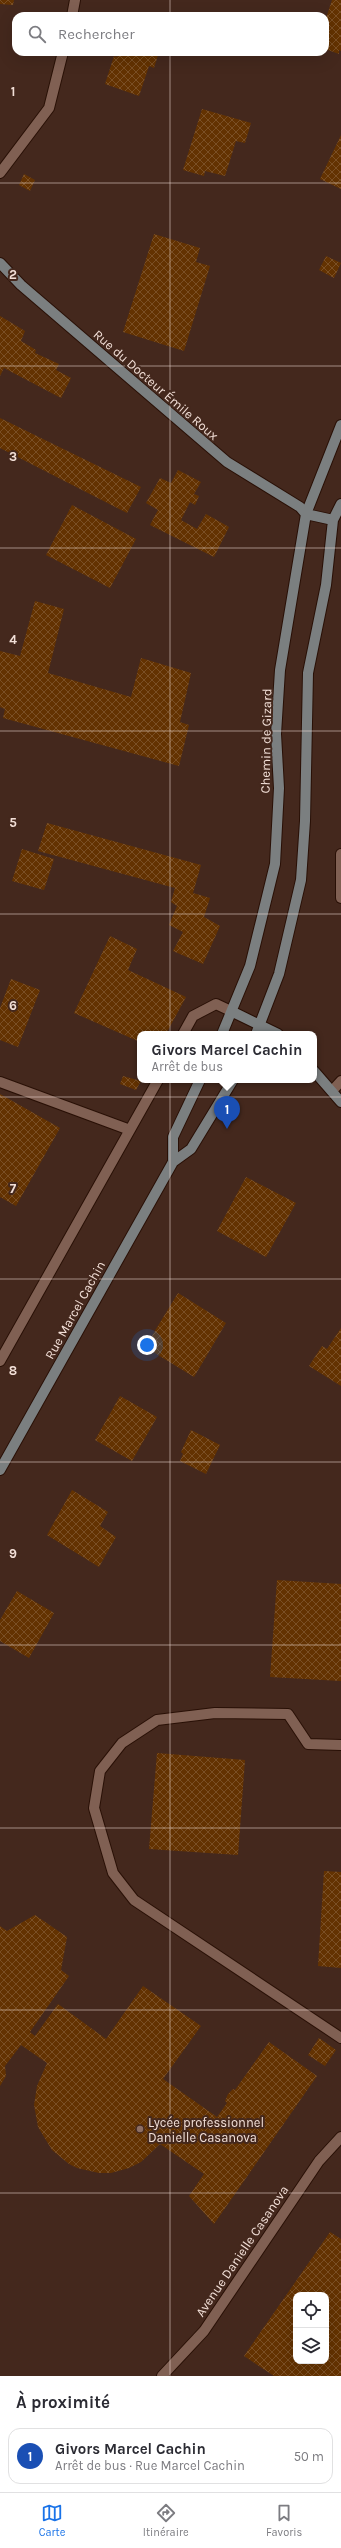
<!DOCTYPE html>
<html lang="fr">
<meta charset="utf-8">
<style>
body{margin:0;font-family:Karla,sans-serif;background:#f7f7f7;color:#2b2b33}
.controls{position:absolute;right:12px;bottom:12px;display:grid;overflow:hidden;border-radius:8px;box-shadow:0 4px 16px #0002}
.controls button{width:36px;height:36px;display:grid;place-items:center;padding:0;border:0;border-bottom:1px solid #e1e1e2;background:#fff;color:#2b2b33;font:20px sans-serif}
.you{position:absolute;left:147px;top:1345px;width:14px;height:14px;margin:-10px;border:3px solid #fff;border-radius:50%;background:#1a73e8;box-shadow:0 0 0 6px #1a73e833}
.badge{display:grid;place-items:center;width:26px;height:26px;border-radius:50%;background:#1a73e8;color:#fff;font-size:13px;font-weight:700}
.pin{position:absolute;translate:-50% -33px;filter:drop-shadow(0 1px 2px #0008)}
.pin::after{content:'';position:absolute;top:21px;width:14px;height:12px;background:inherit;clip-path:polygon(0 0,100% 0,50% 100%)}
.popup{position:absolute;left:137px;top:1031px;width:180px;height:52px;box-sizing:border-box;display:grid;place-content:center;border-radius:8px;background:#fff;filter:drop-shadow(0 1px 3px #0005);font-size:13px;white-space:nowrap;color:#7c7c81}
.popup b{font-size:15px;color:#2b2b33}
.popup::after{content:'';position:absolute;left:50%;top:100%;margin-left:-8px;border:8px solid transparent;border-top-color:#fff}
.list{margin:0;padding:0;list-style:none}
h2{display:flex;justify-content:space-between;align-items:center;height:52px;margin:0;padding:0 16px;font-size:17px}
h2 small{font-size:13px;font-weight:400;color:#7c7c81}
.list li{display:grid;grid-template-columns:26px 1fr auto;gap:12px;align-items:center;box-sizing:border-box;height:56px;margin:0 8px 8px;padding:0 8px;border:1px solid #e1e1e2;border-radius:12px}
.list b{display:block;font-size:15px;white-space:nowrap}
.list p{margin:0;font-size:13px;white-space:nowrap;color:#7c7c81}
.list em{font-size:13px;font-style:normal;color:#7c7c81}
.icon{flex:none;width:22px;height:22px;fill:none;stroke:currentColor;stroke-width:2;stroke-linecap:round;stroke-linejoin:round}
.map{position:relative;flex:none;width:341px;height:2376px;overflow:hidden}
.search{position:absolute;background:#fff;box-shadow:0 4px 16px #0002;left:12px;right:12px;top:12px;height:44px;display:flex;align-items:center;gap:10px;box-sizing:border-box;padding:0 14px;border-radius:12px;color:#7c7c81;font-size:15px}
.sheet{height:116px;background:#fff}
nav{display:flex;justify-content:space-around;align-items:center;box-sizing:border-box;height:56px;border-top:1px solid #e1e1e2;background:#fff;font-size:11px;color:#7c7c81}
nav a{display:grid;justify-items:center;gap:2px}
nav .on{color:#1a73e8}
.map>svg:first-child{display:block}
.building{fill:url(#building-cross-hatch);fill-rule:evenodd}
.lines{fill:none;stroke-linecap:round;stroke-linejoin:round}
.lane-casing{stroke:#291006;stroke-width:12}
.street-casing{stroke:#291006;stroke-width:12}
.secondary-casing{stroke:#291006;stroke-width:12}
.lane{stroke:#806053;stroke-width:10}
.street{stroke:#806053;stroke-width:10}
.secondary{stroke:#7b7f80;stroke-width:10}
.grid{fill:none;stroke:#f2dfd7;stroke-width:1;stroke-opacity:0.55}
.education-dot{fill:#8d6e63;stroke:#44281d;stroke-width:1.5}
.labels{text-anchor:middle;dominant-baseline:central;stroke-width:4;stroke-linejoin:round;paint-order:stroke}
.street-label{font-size:13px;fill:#f2dfd7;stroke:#44281d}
.poi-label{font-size:13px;fill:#f2dfd7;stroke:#44281d;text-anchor:start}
.grid-label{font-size:13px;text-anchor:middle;font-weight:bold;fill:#f2dfd7;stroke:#44281d;stroke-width:4;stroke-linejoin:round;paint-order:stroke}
</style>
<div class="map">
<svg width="341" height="2376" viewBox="0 0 341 2376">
<defs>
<pattern id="building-cross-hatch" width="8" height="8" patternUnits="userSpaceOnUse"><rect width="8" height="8" fill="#633201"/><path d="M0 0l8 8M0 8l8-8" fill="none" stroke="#7a4f25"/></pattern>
</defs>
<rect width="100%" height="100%" fill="#44281d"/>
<path class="building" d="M0,0H14L13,5L0,4Z
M332,0H341V51L339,50V54L325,49V21Z
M119,52H159L154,68L149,66L139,96L105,84L114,56L117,57Z
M202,109L251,123L245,143L236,141L225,176L205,171L204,176L183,170Z
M341,135V189L320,179Z
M24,174L35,180L30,191L19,185Z
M154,234L200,248L196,262L210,266L184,351L123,332Z
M326,256L341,263L334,278L319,270Z
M0,316L25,331L21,341L36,350L35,353L59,364L56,370L71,378L61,398L4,368L0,376Z
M0,418L141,487L127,513L0,448Z
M178,470L201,482L194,494L199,496L195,505L190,502L181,520L197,529L206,514L229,527L214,557L150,525L158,510L146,503L160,478L171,483Z
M72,505L136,539L110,588L46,555Z
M35,601L64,609L48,673L131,697L141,658L191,673L180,722L189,725L179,766L3,718L5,709L0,707V651L20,656Z
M47,823L201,865L193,893L210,898L204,917L220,926L203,964L173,951L183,932L169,925L177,906L171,902L175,888L38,851Z
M22,849L54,859L44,890L12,881Z
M110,936L137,949L128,970L186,997L166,1034H140V1042L74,1013Z
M11,979L40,990L18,1047L0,1040V1008Z
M123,1076L141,1081L136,1090L120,1084Z
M0,1094L60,1128L16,1206L0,1197Z
M246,1177L296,1203L266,1257L217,1231Z
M178,1293L226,1323L194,1377L145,1347Z
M341,1328V1386L309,1366L322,1346L327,1349Z
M120,1396L157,1417L132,1461L95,1440Z
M191,1430L220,1445L206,1474L180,1461L183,1454L181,1452Z
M72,1490L108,1512L100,1526L116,1537L99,1567L47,1535Z
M277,1580L341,1584V1681L270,1677Z
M17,1591L54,1613L29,1658L0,1641V1620Z
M157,1753L245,1760L238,1855L149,1849Z
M324,1871L341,1872V1968L318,1966Z
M35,1915L67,1937L61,1970L69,1976L30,2032L35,2036L58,2004L106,2039L143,1986L201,2026L163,2079L217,2117L227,2103L225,2101L228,2094L233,2089L235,2090L269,2042L317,2076L214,2224L189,2196L204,2174L160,2144L141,2162L129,2168L111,2173H99L77,2168L69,2164L52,2150L38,2127L34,2105L37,2086L47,2063L21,2045L5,2066L6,2076L0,2086V1926L7,1931Z
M319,2038L336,2050L325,2066L308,2055Z
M330,2232L341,2239V2376H274L244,2356ZM296,2295H326V2361H296Z"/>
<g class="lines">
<g class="lane-casing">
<path id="lane" d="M341,854V898"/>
</g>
<g class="street-casing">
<path id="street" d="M72,16L75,0
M0,173L49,108L63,52
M183,1034L193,1016L216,1004L233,1012
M0,1082L130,1130
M332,1091L341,1081
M0,1361L158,1080
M341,1745L308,1744L288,1714L215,1713L157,1720L122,1743L100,1771L94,1808L113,1873L134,1900L341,2038
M162,2376L204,2331L319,2161L341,2137"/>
</g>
<g class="secondary-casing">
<path id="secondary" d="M0,263L21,285L227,462L300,507L306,514
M306,514L333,520
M233,1012L278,1034
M222,1034L250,966L275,864L279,788L276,734L280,670L306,514L341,425
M256,1034L279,974L301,880L305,821L308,673L326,585L333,520L341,504
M314,1071L341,1102
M173,1162V1137L200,1080
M0,1470L173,1162L191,1149L233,1080"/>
</g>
<use href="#lane" class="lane"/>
<use href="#street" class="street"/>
<use href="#secondary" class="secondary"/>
</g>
<path class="grid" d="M170,0V16M170,52V2376M0,183H341M0,366H341M0,548H341M0,731H341M0,914H341M0,1097H341M0,1279H341M0,1462H341M0,1645H341M0,1828H341M0,2010H341M0,2193H341"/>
<circle class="education-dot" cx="140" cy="2129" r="4"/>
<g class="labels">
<g class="street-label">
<text transform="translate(156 385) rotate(41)">Rue du Docteur Émile Roux</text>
<text transform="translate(266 741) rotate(-89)">Chemin de Gizard</text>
<text transform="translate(75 1310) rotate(-61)">Rue Marcel Cachin</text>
<text transform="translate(242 2251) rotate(-56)">Avenue Danielle Casanova</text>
</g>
<g class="poi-label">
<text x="148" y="2122">Lycée professionnel<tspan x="148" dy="15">Danielle Casanova</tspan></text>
</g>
</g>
<g class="grid-label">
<text x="13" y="96">1</text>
<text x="13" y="279">2</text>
<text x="13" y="461">3</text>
<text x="13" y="644">4</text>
<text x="13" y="827">5</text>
<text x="13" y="1010">6</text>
<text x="13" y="1193">7</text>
<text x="13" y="1375">8</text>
<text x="13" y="1558">9</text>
</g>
</svg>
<div class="controls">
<button><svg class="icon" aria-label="locate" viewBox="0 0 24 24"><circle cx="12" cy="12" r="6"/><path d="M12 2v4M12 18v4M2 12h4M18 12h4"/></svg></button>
<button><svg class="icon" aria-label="layers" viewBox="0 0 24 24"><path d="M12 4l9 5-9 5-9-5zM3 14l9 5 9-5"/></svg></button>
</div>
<div class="you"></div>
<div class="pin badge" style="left:227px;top:1129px;background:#1a4fb4">1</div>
<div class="popup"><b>Givors Marcel Cachin</b>Arrêt de bus</div>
<div class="search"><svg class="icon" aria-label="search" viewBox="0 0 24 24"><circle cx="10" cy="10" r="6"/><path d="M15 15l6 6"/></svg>Rechercher</div>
</div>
<section class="sheet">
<h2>À proximité<small></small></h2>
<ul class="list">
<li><span class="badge" style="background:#1a4fb4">1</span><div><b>Givors Marcel Cachin</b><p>Arrêt de bus · Rue Marcel Cachin</p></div><em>50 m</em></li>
</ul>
</section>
<nav>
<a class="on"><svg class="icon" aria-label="map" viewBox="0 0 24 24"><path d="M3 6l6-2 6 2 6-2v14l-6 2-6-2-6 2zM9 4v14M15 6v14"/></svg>Carte</a>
<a><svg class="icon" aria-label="directions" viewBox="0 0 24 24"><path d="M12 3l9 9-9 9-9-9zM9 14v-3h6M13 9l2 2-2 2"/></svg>Itinéraire</a>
<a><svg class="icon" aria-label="saved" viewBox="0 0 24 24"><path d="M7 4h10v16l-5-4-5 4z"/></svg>Favoris</a>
</nav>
